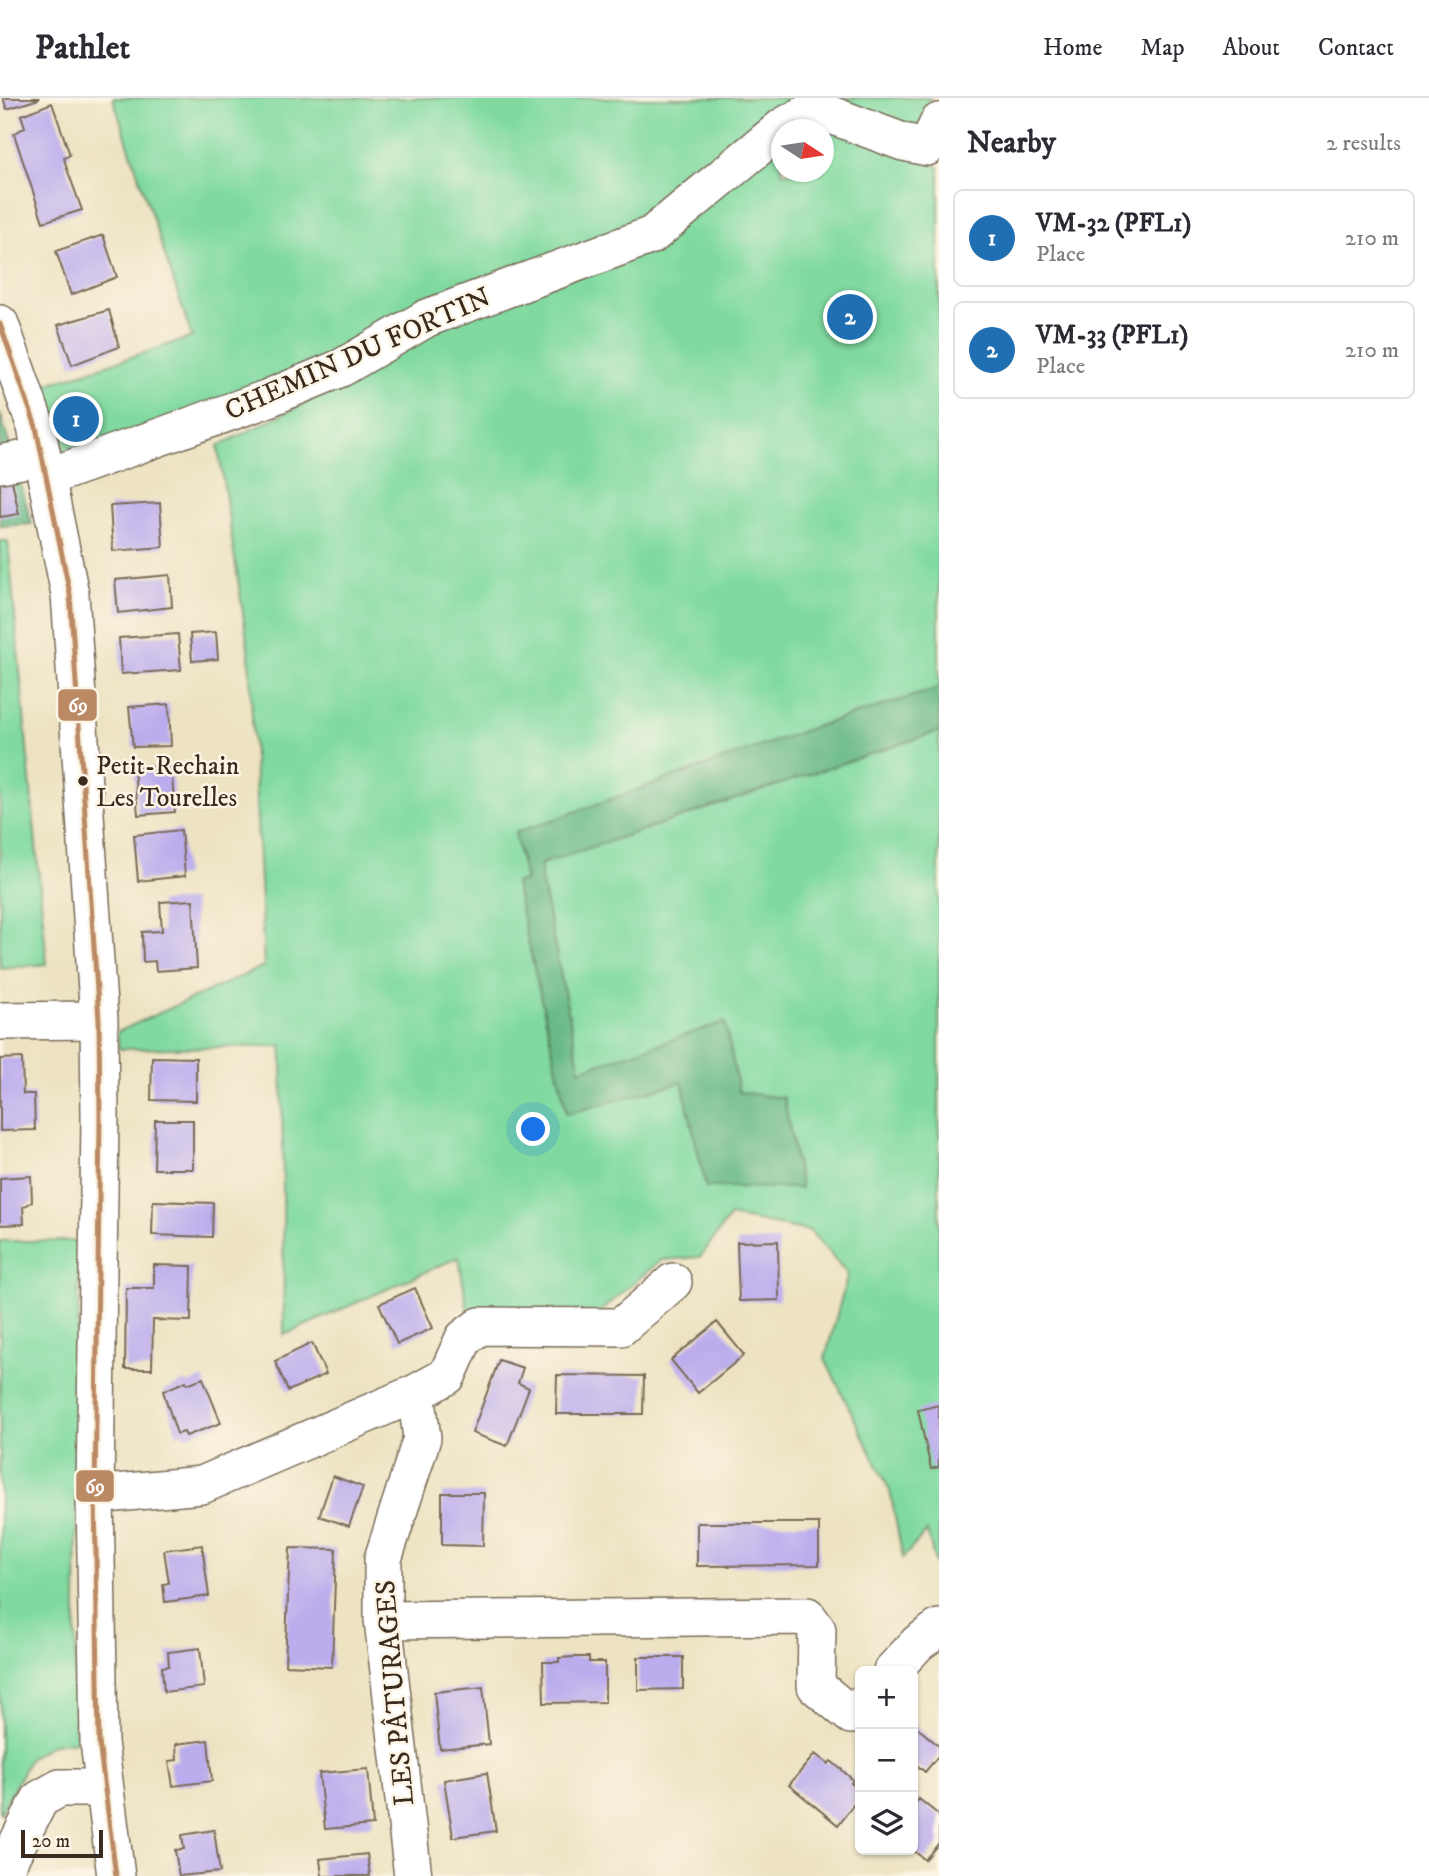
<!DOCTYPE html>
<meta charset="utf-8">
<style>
body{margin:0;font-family:"IM FELL DW Pica",serif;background:#f7f7f7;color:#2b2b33}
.controls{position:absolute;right:21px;bottom:21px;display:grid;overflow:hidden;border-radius:10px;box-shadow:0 2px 5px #0004}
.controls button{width:63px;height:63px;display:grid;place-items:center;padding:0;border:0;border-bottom:2px solid #e1e1e2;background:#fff;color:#2b2b33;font:35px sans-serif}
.compass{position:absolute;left:771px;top:21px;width:63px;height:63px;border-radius:50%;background:#fff;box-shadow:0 2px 5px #0004;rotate:102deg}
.scale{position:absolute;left:21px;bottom:18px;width:82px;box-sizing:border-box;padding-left:7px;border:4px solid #3b2a1e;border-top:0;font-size:19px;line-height:24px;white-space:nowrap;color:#3b2a1e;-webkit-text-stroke:5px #fcf5e5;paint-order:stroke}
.you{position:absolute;left:534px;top:1032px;width:24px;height:24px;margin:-18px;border:5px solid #fff;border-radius:50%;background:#1a73e8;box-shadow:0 0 0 10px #1a73e833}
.badge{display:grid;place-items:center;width:46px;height:46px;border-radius:50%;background:#1f6fb2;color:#fff;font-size:23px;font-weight:700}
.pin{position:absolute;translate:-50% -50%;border:4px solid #fff;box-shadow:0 2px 7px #0006}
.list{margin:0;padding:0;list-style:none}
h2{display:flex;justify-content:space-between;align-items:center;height:91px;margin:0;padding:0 28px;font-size:30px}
h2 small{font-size:23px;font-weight:400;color:#7c7c81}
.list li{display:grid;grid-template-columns:46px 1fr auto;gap:21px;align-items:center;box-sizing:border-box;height:98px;margin:0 14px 14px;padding:0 14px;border:2px solid #e1e1e2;border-radius:10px}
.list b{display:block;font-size:26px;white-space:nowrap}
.list p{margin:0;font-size:23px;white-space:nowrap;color:#7c7c81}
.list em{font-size:23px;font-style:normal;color:#7c7c81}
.icon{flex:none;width:38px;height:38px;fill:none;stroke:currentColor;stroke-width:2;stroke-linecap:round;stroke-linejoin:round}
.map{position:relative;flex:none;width:939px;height:1778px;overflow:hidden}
header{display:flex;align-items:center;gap:42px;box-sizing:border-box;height:98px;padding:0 35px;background:#fff;border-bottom:2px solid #e1e1e2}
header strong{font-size:33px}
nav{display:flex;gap:38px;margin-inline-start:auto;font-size:24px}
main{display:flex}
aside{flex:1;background:#fff}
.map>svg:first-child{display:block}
.green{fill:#80daa0;stroke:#5e825f;stroke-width:2}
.forest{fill:#68ba86;stroke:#527252;stroke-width:2}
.building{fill:#bbaced}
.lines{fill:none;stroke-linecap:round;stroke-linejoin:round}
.minor-casing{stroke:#796b58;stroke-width:40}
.minor{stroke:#fff;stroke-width:37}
.bus-1-casing{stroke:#fcf5e5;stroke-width:10}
.bus-1{stroke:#bb8a65;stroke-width:5}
.bus-dot{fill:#3b2a1e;stroke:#fcf5e5;stroke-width:2.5}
.labels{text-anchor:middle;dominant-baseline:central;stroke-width:5;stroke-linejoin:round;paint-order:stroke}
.bus-label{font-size:26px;fill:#3b2a1e;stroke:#fcf5e5;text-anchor:start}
.street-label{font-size:28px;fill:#3b2a1e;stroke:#fcf5e5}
.line-badge{stroke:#fcf5e5;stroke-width:2.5}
.badge-label{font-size:19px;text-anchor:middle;font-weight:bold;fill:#fff}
</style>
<header>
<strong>Pathlet</strong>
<nav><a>Home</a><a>Map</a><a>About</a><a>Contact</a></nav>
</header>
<main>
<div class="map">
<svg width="939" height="1778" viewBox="0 0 939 1778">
<rect width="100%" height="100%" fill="#fcf5e5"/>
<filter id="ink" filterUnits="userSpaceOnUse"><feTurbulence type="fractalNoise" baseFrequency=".0143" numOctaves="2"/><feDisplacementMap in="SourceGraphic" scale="14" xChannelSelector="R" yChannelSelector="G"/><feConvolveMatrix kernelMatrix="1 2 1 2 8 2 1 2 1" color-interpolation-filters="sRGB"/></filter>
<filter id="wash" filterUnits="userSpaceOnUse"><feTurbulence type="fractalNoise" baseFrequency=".00686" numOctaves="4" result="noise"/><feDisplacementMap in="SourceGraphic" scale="28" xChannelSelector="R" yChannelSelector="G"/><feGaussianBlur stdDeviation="1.57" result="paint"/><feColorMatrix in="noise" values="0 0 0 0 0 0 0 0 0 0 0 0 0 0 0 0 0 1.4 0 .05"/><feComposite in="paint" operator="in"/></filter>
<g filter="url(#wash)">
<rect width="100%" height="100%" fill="#ede3c3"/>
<path class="green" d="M113,0H805L659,120L251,303L67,361L36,290L192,239Z
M820,0H930L924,36Z
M841,30L939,69V590L812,630L518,753L526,783L515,785L567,1015L683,983L706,1089L739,994L725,925L580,973L541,781V766L939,633V1478L927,1433L903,1460L890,1393L825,1261L848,1176L810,1133L730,1118L700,1159L661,1162L596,1217L468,1216L459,1159L284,1237L282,948L119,951L117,934L264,868L249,555L218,348L362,277L448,225L781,47L782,74H824V32L799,31Z
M0,443H8L47,866L0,870Z
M0,1143H79L75,1632L77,1643L52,1646L30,1660L0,1716Z"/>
<path class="forest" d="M0,314L32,426L0,428Z
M939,590V633L541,766V781L580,972L725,924L739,994L784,1000L801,1090L706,1089L682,984L567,1016L515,785L526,783L515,735L812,630Z"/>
<g id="blocks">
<path class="building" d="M3,0H39V1L7,11Z
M52,5L70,57L64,60L66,68L82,112L43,124L14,36L25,29L21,17Z
M103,137L117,179L71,197L56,153Z
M854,204L865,212L849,235L835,226L847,209L849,211Z
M109,212L119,249L72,267L58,227Z
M74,305L79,311L84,312L89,331L73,338L70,336L63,310L66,307Z
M11,378L19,416L0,419V380Z
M160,405L163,449L113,453L110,408Z
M170,477L172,509L118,515L115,482Z
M216,534L218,561L192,563L190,536Z
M178,536L181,572L121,576L119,540Z
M169,606L171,648L133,649L129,609Z
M171,668L175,714L138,717L134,671Z
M181,732L185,778L138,783L134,737Z
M193,802L197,870L156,873L155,863L143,864L142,834L162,833L160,804Z
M152,959L196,960V1003L151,1002Z
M22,960L23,996H34L35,1032L0,1033V961Z
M155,1022H193V1071H154Z
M31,1078L32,1104L23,1109L24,1126L0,1127V1080Z
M153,1103L213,1105L212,1139L152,1137Z
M778,1143L779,1202L739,1203L737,1144Z
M154,1167L192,1168L191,1223L153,1222L152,1271H125L126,1190H154Z
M415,1190L433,1230L397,1246L379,1206Z
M717,1224L744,1257L698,1295L671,1262Z
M312,1245L326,1276L288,1293L275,1263Z
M499,1262L523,1270L518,1285L529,1290L507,1348L472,1335Z
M557,1277L644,1278L643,1316H556Z
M203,1280L221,1325L186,1338L184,1334L177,1336L163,1293L186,1283L187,1286Z
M939,1307V1369L931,1371L918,1312Z
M333,1378L363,1389L349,1428L319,1418Z
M442,1395H484L483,1448L442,1447Z
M697,1425H819V1467L697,1468Z
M202,1447L209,1498L165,1504L163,1486L169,1485L164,1452Z
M290,1450L336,1451L332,1569L285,1567Z
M200,1550L204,1589L164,1594L162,1569L169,1568L168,1554Z
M574,1559H589V1564H605V1604L544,1605L543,1564H559V1560Z
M638,1559H683V1591L638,1592Z
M483,1589L489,1646L440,1651L434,1594Z
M913,1626L939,1648V1657L925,1674L913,1664Z
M208,1642L212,1683L173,1688L169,1663L177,1662L176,1646Z
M815,1656L828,1666L831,1663L842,1672L853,1682L851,1685L860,1692V1698L838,1727L789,1687Z
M368,1671L373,1727L325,1731L319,1675Z
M487,1675L496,1733L453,1739L444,1682Z
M919,1701L939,1717V1745L925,1762L913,1752V1708Z
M214,1732L220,1774L179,1778L175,1752L184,1751L182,1737Z
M367,1756L370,1778H322L320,1761Z"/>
</g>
</g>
<g filter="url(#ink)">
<use href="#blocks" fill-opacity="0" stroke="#796b58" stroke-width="2"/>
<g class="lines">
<g class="minor-casing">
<path id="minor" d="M0,226L36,329L70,496L99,922L100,1021L95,1397L99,1644L116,1778
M0,366L42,358
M48,379L266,301L341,270L427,220L652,137L784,28L815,11L903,44L927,49L939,24
M0,923L99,922
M95,1397L202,1387L416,1295L447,1278L464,1240L480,1228L621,1229L673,1184
M383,1522L807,1518L817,1532L816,1588L851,1617L860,1607
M892,1573L918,1545L939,1530
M1,1778L40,1701L60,1690H104
M413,1778L383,1522V1461L422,1340L416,1295"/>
</g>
<use href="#minor" class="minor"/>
<g class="bus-1-casing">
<path id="bus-1" d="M0,226L36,329L70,496L99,922L100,1021L95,1397L99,1644L116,1778"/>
</g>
<use href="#bus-1" class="bus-1"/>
</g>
</g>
<circle class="bus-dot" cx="83" cy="683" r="6"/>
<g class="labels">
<g class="bus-label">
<text x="96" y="668">Petit-Rechain<tspan x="96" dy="32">Les Tourelles</tspan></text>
</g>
<g class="street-label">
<text transform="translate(358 256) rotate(-24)">CHEMIN DU FORTIN</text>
<text transform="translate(395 1595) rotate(-95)">LES PÂTURAGES</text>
</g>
</g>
<g class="line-badge">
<rect x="57" y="590" width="41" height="34" rx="7" fill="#bb8a65"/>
<rect x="75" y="1371" width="40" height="34" rx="7" fill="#bb8a65"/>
</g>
<g class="badge-label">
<text x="78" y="614">69</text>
<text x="95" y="1395">69</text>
</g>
</svg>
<div class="controls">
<button>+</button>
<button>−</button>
<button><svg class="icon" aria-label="layers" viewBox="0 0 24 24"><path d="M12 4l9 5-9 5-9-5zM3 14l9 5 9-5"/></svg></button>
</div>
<svg class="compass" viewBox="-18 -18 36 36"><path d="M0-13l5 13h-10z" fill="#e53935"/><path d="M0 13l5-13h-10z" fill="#7c7c81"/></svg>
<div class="scale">20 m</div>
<div class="you"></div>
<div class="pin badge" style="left:76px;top:321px">1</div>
<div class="pin badge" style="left:850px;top:219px">2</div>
</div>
<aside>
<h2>Nearby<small>2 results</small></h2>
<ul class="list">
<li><span class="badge">1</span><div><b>VM-32 (PFL1)</b><p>Place</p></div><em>210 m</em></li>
<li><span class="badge">2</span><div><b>VM-33 (PFL1)</b><p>Place</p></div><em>210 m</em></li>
</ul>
</aside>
</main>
